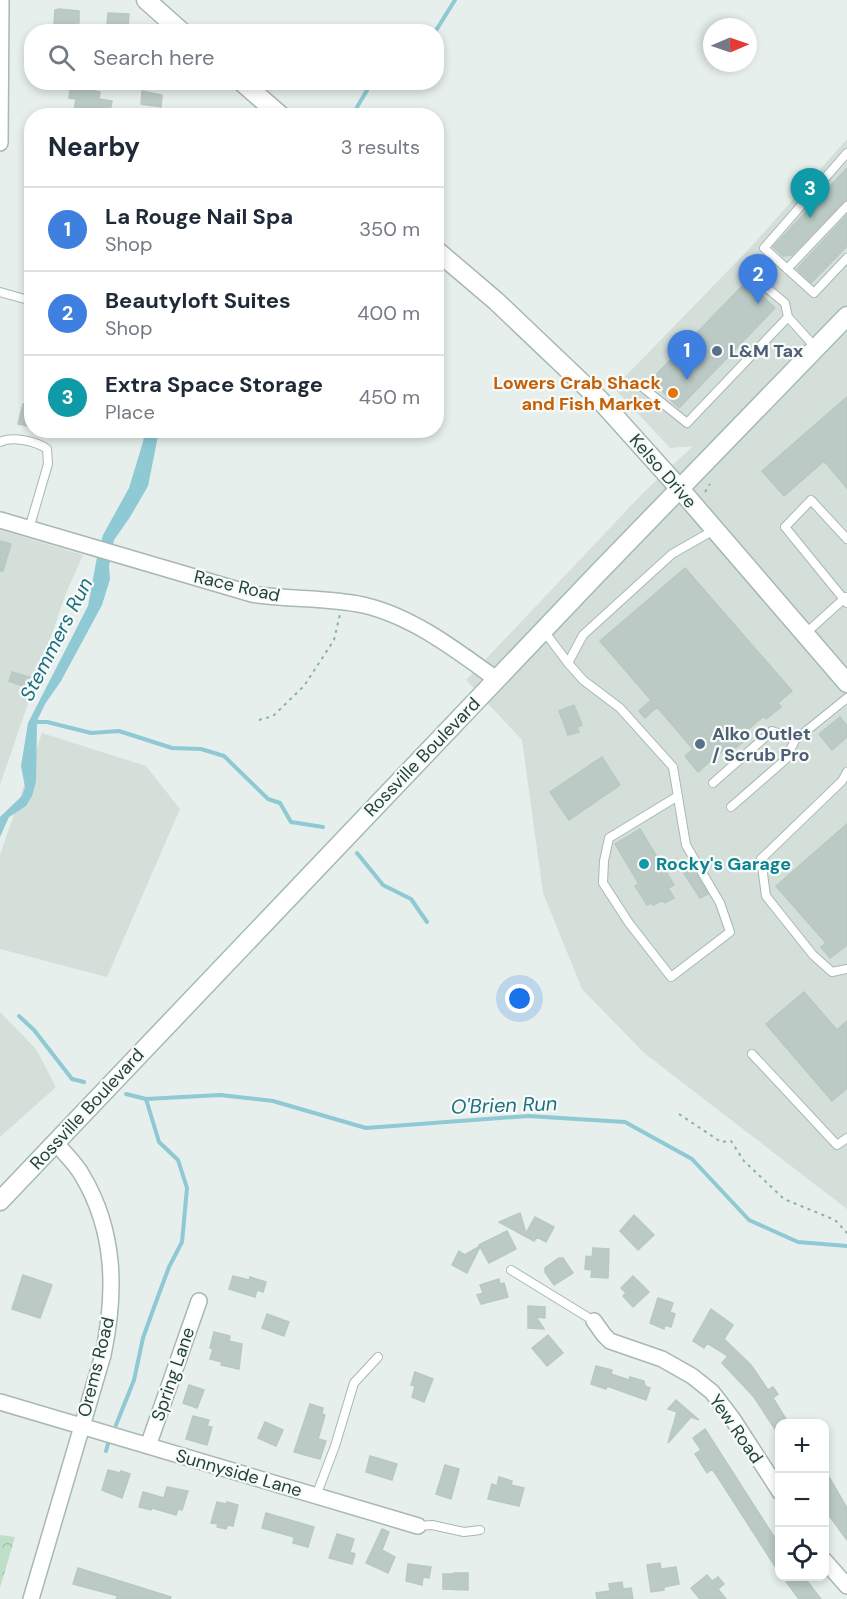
<!DOCTYPE html>
<meta charset="utf-8">
<style>
body{margin:0;font-family:"DM Sans",sans-serif;background:#f6f6f7;color:#1f2937}
.controls{position:absolute;right:18px;bottom:18px;display:grid;overflow:hidden;border-radius:12px;box-shadow:0 3px 9px #0003}
.controls button{width:54px;height:54px;display:grid;place-items:center;padding:0;border:0;border-bottom:2px solid #e0e1e3;background:#fff;color:#1f2937;font:30px sans-serif}
.compass{position:absolute;left:703px;top:18px;width:54px;height:54px;border-radius:50%;background:#fff;box-shadow:0 3px 9px #0003;rotate:88deg}
.you{position:absolute;left:520px;top:999px;width:21px;height:21px;margin:-15px;border:4px solid #fff;border-radius:50%;background:#1a73e8;box-shadow:0 0 0 9px #1a73e833}
.badge{display:grid;place-items:center;width:39px;height:39px;border-radius:50%;background:#111827;color:#fff;font-size:20px;font-weight:700}
.pin{position:absolute;translate:-50% -50px;filter:drop-shadow(0 2px 3px #0008)}
.pin::after{content:'';position:absolute;top:32px;width:21px;height:18px;background:inherit;clip-path:polygon(0 0,100% 0,50% 100%)}
.list{margin:0;padding:0;list-style:none}
h2{display:flex;justify-content:space-between;align-items:center;height:78px;margin:0;padding:0 24px;font-size:26px}
h2 small{font-size:20px;font-weight:400;color:#747a83}
.list li{display:grid;grid-template-columns:39px 1fr auto;gap:18px;align-items:center;box-sizing:border-box;height:84px;padding:0 24px;border-top:2px solid #e0e1e3}
.list b{display:block;font-size:22px;white-space:nowrap}
.list p{margin:0;font-size:20px;white-space:nowrap;color:#747a83}
.list em{font-size:20px;font-style:normal;color:#747a83}
.icon{flex:none;width:33px;height:33px;fill:none;stroke:currentColor;stroke-width:2;stroke-linecap:round;stroke-linejoin:round}
.map{position:relative;flex:none;width:847px;height:1599px;overflow:hidden}
.search{position:absolute;background:#fff;box-shadow:0 3px 9px #0003;left:24px;top:24px;width:420px;height:66px;display:flex;align-items:center;gap:15px;box-sizing:border-box;padding:0 21px;border-radius:24px;color:#747a83;font-size:22px}
.panel{position:absolute;background:#fff;box-shadow:0 3px 9px #0003;left:24px;top:108px;width:420px;height:330px;border-radius:24px}
.map>svg:first-child{display:block}
.built{fill:#d4dfda}
.forest{fill:url(#forest-crowns)}
.water{fill:#8ec9d4}
.lines{fill:none;stroke-linecap:round;stroke-linejoin:round}
.stream{stroke:#8ec9d4;stroke-width:4}
.building{fill:#bbcac4;stroke:#b8c9c2;stroke-width:1.5}
.service-casing{stroke:#a8b8b2;stroke-width:10}
.minor-casing{stroke:#a8b8b2;stroke-width:18}
.tertiary-casing{stroke:#a8b8b2;stroke-width:21}
.secondary-casing{stroke:#a4bbb3;stroke-width:21}
.path{stroke:#86b3a5;stroke-width:2;stroke-dasharray:3 4.5;stroke-linecap:butt}
.service{stroke:#fff;stroke-width:8}
.minor{stroke:#fff;stroke-width:15}
.tertiary{stroke:#fff;stroke-width:18}
.secondary{stroke:#fff;stroke-width:18}
.service-dot{fill:#5c6f8a;stroke:#f7fbf9;stroke-width:2}
.food-dot{fill:#e8710a;stroke:#f7fbf9;stroke-width:2}
.culture-dot{fill:#0f9aa8;stroke:#f7fbf9;stroke-width:2}
.labels{text-anchor:middle;dominant-baseline:central;stroke-width:4.5;stroke-linejoin:round;paint-order:stroke}
.service-label{font-size:18px;font-weight:bold;fill:#4e5e75;stroke:#f7fbf9;text-anchor:start}
.food-label{font-size:18px;font-weight:bold;fill:#c56008;stroke:#f7fbf9;text-anchor:end}
.street-label{font-size:18px;fill:#24423a;stroke:#f7fbf9}
.culture-label{font-size:18px;font-weight:bold;fill:#0d838f;stroke:#f7fbf9;text-anchor:start}
.water-label{font-size:20px;font-style:italic;fill:#1c6f80;stroke:#f7fbf9}
</style>
<div class="map">
<svg width="847" height="1599" viewBox="0 0 847 1599">
<defs>
<pattern id="forest-crowns" width="20" height="18" patternUnits="userSpaceOnUse" patternTransform="scale(1.5)"><rect width="20" height="18" fill="#bfe0c8"/><path d="M2 6a3 3 0 1 1 6 0M12 15a3 3 0 1 1 6 0" fill="none" stroke="#a4c1ad"/></pattern>
</defs>
<rect width="100%" height="100%" fill="#e6efeb"/>
<path class="built" d="M847,139V1209L644,1053L582,989L543,893L522,740L466,680L643,493L693,446L670,448L614,388L750,248Z
M0,530L83,555L66,593L0,785Z
M42,733L146,766L180,809L107,977L0,949V855Z
M0,1012L36,1049L56,1087L0,1137Z"/>
<path class="forest" d="M0,1535L15,1537L0,1588Z"/>
<path class="water" d="M145,431H159L148,486L130,517L114,540L109,566L110,579L102,605L61,681L45,704L37,721L36,781L32,796L26,806L9,817L0,837V817L22,796L25,787L21,766L28,723L88,606L97,557L103,535L129,488L143,442Z"/>
<g class="lines">
<path class="stream" d="M435,32L455,0
M359,116L357,107L372,82
M32,722H47L91,733L119,731L172,748L201,749L224,756L268,799L280,803L291,822L323,827
M357,853L383,885L411,899L427,922
M19,1016L34,1030L72,1079L84,1082
M126,1094L146,1099L220,1095L273,1101L366,1128L528,1116L625,1122L692,1159L749,1220L798,1242L847,1246
M116,1425L134,1380L143,1338L153,1310L169,1267L182,1242L187,1188L178,1160L159,1142L146,1099
M106,1451L108,1444"/>
</g>
<path class="building" d="M59,9L79,11V23H75V26L54,25L55,10Z
M108,13L129,14L128,27L107,25Z
M71,83L85,85V89L100,92L99,99L112,101L110,111L92,108L90,116H73L76,99L69,98Z
M142,91L162,95L161,107L141,104Z
M847,168V200L843,202L792,255L783,256L773,247Z
M847,215V246L811,283L797,269Z
M747,281L775,308L679,408L651,380Z
M847,397V488L824,461L784,496L762,471Z
M23,404L32,406V427L18,424Z
M0,541L11,544L3,571H0Z
M685,568L792,691L778,703L781,707L766,719L764,716L739,737L743,742L732,751L728,746L698,772L685,756L693,749L657,707L645,718L639,711L651,700L600,641Z
M12,672L38,680L34,690L9,681Z
M574,705L582,725L577,727L579,732L568,735L559,711Z
M840,717L847,726V737L832,750L819,734Z
M602,757L620,785L569,820L550,792Z
M847,824V945L830,958L821,947L826,943L776,886Z
M640,829L674,885L668,888L674,898L665,903L663,900L653,905L651,903L647,905L635,886L639,884L615,844Z
M692,867L708,894L700,898L683,872Z
M804,992L837,1030L847,1021V1088L832,1101L766,1024Z
M520,1213L526,1233L535,1217L554,1227L546,1242L537,1237L534,1241L499,1222Z
M634,1215L654,1235L638,1250L620,1231Z
M507,1231L516,1249L489,1263L480,1247L467,1273L452,1265L459,1251L465,1255L480,1246L479,1245Z
M593,1248L609,1249L608,1278L591,1277L592,1270L585,1269L586,1256L592,1257Z
M559,1258H563L573,1273L554,1285L545,1272V1268Z
M23,1275L52,1285L40,1318L12,1309Z
M233,1276L249,1280L250,1277L266,1282L263,1292L257,1290L255,1297L229,1289Z
M633,1276L649,1292L633,1307L623,1296L626,1293L621,1288Z
M499,1279L500,1284L504,1283L508,1297L481,1304L477,1295L483,1293L480,1285Z
M658,1298L673,1303L670,1312L675,1314L671,1327L665,1325L664,1329L650,1323Z
M528,1306L545,1307V1318L536,1317L544,1329L528,1328Z
M711,1309L733,1325L724,1339L751,1365L768,1390L773,1387L778,1394L773,1398L789,1424H780V1437L754,1397L722,1363L728,1356L707,1343L704,1348L693,1341Z
M267,1314L289,1322L284,1336L262,1328Z
M214,1332L230,1336L229,1341L242,1344L239,1369L221,1365L222,1362L210,1359L213,1349L210,1348Z
M548,1335L563,1353L547,1366L532,1348Z
M596,1366L612,1370L611,1374L629,1380L630,1377L644,1381L645,1386L650,1388L646,1400L607,1386L606,1389L591,1384Z
M415,1372L433,1379L424,1402L412,1397L415,1386L411,1385Z
M189,1385L204,1390L197,1408L183,1403Z
M676,1400L699,1420L691,1417L668,1443L677,1412L668,1409Z
M310,1404L323,1408L322,1414L325,1415L318,1439L326,1441L320,1459L294,1452Z
M193,1416L209,1420L207,1426L212,1427L207,1445L186,1439Z
M265,1422L283,1430L276,1446L258,1438Z
M705,1429L780,1546V1574L717,1476L712,1469L707,1473L695,1454L701,1450L693,1438Z
M370,1456L397,1464L392,1480L366,1472Z
M445,1465L459,1469L451,1499L436,1494Z
M108,1470L120,1473L121,1471L130,1474L122,1498L102,1490Z
M825,1470L847,1508V1540L828,1514L825,1516Z
M499,1477L512,1481L511,1485L524,1488L519,1506L488,1499L492,1484L497,1486Z
M167,1487L188,1491L182,1510L178,1509L176,1515L152,1508L151,1510L139,1507L143,1492L164,1498Z
M217,1502L226,1504L227,1502L238,1505L233,1526L228,1525L226,1529L217,1527L218,1524L211,1523Z
M266,1513L314,1527L308,1547L293,1543L294,1537L262,1528Z
M382,1529L389,1532L382,1550L395,1557L388,1573L366,1563Z
M337,1534L354,1539L350,1552L355,1554L352,1564L329,1558Z
M660,1563L661,1569L676,1567L679,1584L664,1587V1590L651,1592L647,1565Z
M408,1564L431,1567L429,1578L423,1577L422,1585L406,1581Z
M78,1568L171,1597L170,1599H116L118,1596L73,1584Z
M454,1573H468V1590L443,1589V1574H454Z
M707,1575L712,1581L718,1577L724,1584L718,1589L726,1599H700L691,1588Z
M782,1576H803L821,1599H799Z
M622,1582L623,1589L631,1588L633,1599H597L596,1593L610,1591L609,1584Z"/>
<g class="lines">
<g class="service-casing">
<path id="service" d="M847,153L764,248L814,293L847,258
M787,269L847,206
M750,274L785,303L788,317
M0,292L32,301
M641,386L687,423L788,317L816,348
M0,442C12,436 36,441 47,449L48,464L29,529
M847,539L811,500L785,527L847,603
M544,631L568,663L583,680L620,708L673,767L686,845L720,903L730,932L671,977L629,923L603,883L604,861L609,838L678,796
M806,633L846,597
M568,663L583,635L672,554L714,530
M847,772L842,781L761,859L766,896L813,955L832,972L847,969
M713,783L772,731L795,740
M731,807L786,759L795,740L847,698
M752,1054L837,1145L847,1138
M511,1270L594,1321
M316,1496L335,1446L354,1383L378,1357
M418,1526L432,1525L464,1532L480,1530"/>
</g>
<g class="minor-casing">
<path id="minor" d="M0,143L1,0
M0,520L252,594C289,600 327,597 363,605C412,616 456,650 496,679
M594,1321L604,1335L610,1341L662,1359L692,1376L712,1392L732,1418L780,1492
M0,1402L418,1526
M148,1446L199,1301
M824,1560L847,1586
M31,1599L103,1355C116,1293 116,1232 82,1175C76,1164 65,1154 56,1143"/>
</g>
<g class="tertiary-casing">
<path id="tertiary" d="M146,0L182,32
M242,82L281,116
M436,250L496,301L600,400L680,489L847,683"/>
</g>
<g class="secondary-casing">
<path id="secondary" d="M0,1201L597,574L847,316"/>
</g>
<path class="path" d="M705,492L710,484
M259,720L273,716L304,686L334,640L340,614
M679,1114L721,1142L731,1141L744,1161L784,1199L835,1220L847,1233"/>
<use href="#service" class="service"/>
<use href="#minor" class="minor"/>
<use href="#tertiary" class="tertiary"/>
<use href="#secondary" class="secondary"/>
</g>
<g class="service-dot">
<circle cx="717" cy="351" r="6"/>
<circle cx="700" cy="744" r="6"/>
</g>
<circle class="food-dot" cx="673" cy="393" r="6"/>
<circle class="culture-dot" cx="644" cy="864" r="6"/>
<g class="labels">
<g class="service-label">
<text x="729" y="351">L&amp;M Tax</text>
<text x="712" y="734">Alko Outlet<tspan x="712" dy="21">/ Scrub Pro</tspan></text>
</g>
<g class="food-label">
<text x="661" y="383">Lowers Crab Shack<tspan x="661" dy="21">and Fish Market</tspan></text>
</g>
<g class="street-label">
<text transform="translate(663 471) rotate(49)">Kelso Drive</text>
<text transform="translate(237 586) rotate(13)">Race Road</text>
<text transform="translate(422 757) rotate(-46)">Rossville Boulevard</text>
<text transform="translate(87 1109) rotate(-47)">Rossville Boulevard</text>
<text transform="translate(96 1367) rotate(-76)">Orems Road</text>
<text transform="translate(173 1374) rotate(-71)">Spring Lane</text>
<text transform="translate(736 1429) rotate(55)">Yew Road</text>
<text transform="translate(239 1473) rotate(16)">Sunnyside Lane</text>
</g>
<g class="culture-label">
<text x="656" y="864">Rocky's Garage</text>
</g>
<g class="water-label">
<text transform="translate(56 639) rotate(-63)">Stemmers Run</text>
<text transform="translate(504 1105) rotate(-2)">O'Brien Run</text>
</g>
</g>
</svg>
<div class="controls">
<button>+</button>
<button>−</button>
<button><svg class="icon" aria-label="locate" viewBox="0 0 24 24"><circle cx="12" cy="12" r="6"/><path d="M12 2v4M12 18v4M2 12h4M18 12h4"/></svg></button>
</div>
<svg class="compass" viewBox="-18 -18 36 36"><path d="M0-13l5 13h-10z" fill="#e53935"/><path d="M0 13l5-13h-10z" fill="#747a83"/></svg>
<div class="you"></div>
<div class="pin badge" style="left:687px;top:380px;background:#3f7fe0">1</div>
<div class="pin badge" style="left:758px;top:304px;background:#3f7fe0">2</div>
<div class="pin badge" style="left:810px;top:218px;background:#0f9aa8">3</div>
<div class="search"><svg class="icon" aria-label="search" viewBox="0 0 24 24"><circle cx="10" cy="10" r="6"/><path d="M15 15l6 6"/></svg>Search here</div>
<section class="panel">
<h2>Nearby<small>3 results</small></h2>
<ul class="list">
<li><span class="badge" style="background:#3f7fe0">1</span><div><b>La Rouge Nail Spa</b><p>Shop</p></div><em>350 m</em></li>
<li><span class="badge" style="background:#3f7fe0">2</span><div><b>Beautyloft Suites</b><p>Shop</p></div><em>400 m</em></li>
<li><span class="badge" style="background:#0f9aa8">3</span><div><b>Extra Space Storage</b><p>Place</p></div><em>450 m</em></li>
</ul>
</section>
</div>
